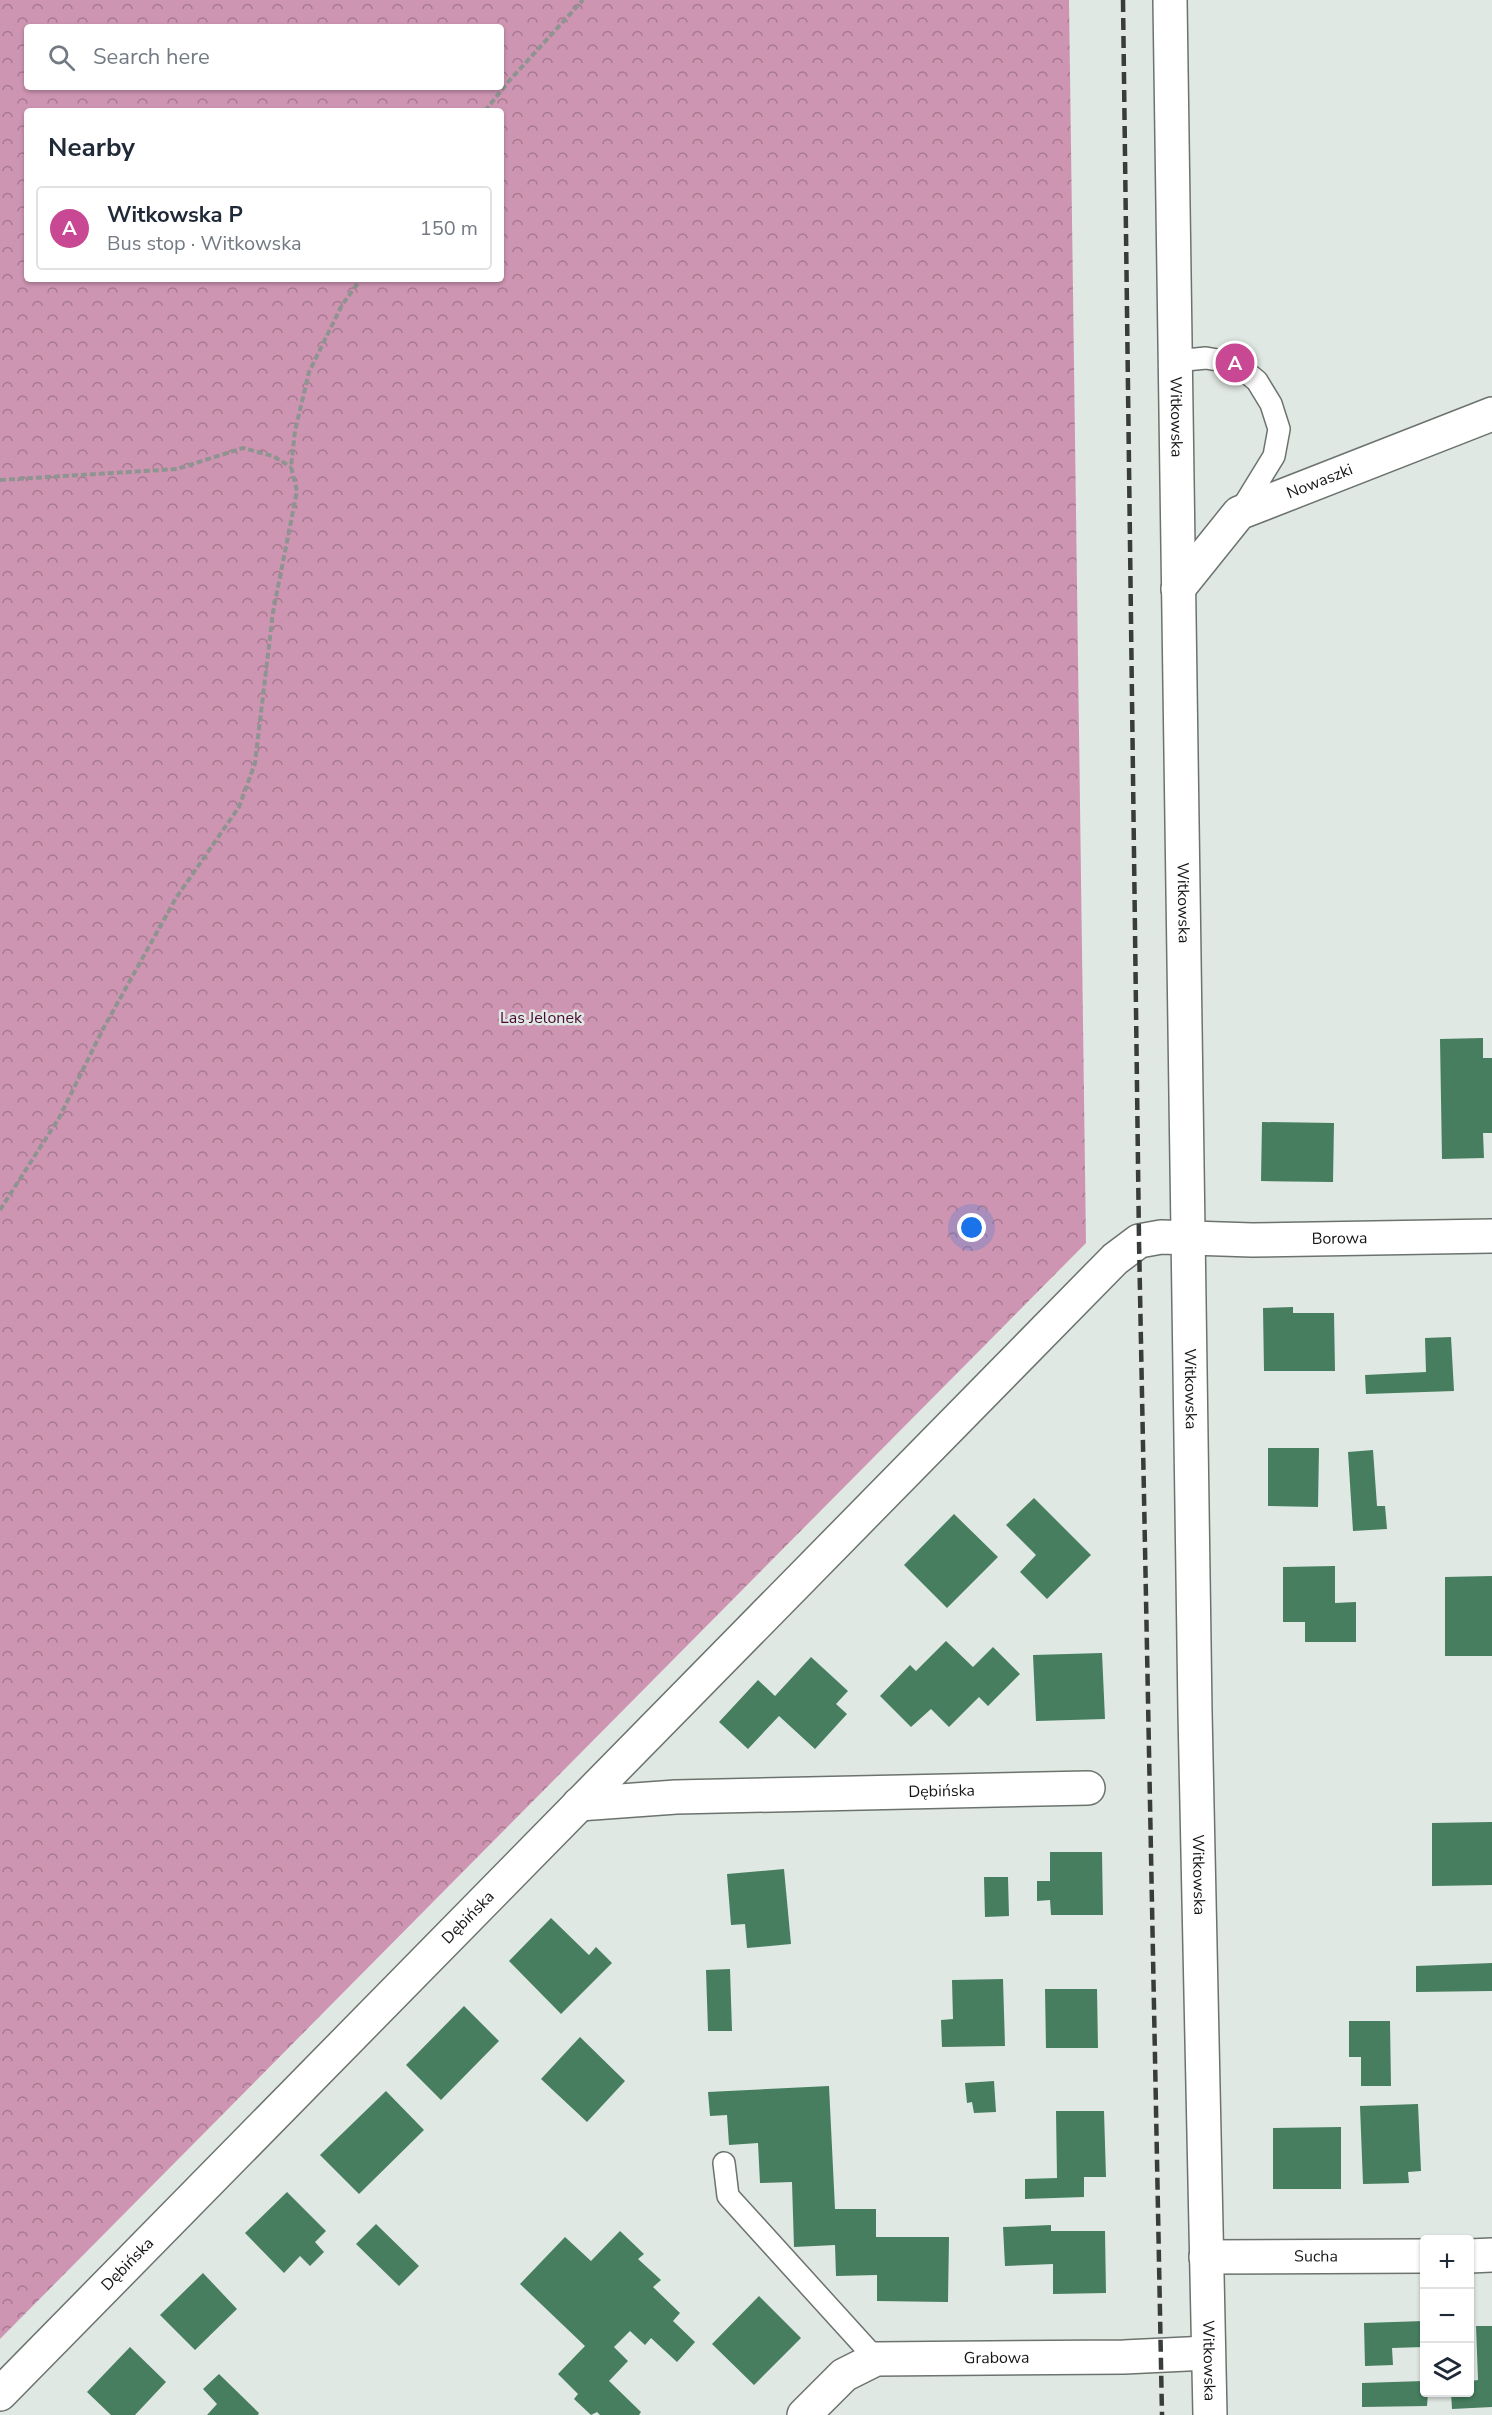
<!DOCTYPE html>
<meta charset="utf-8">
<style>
body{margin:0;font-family:"Nunito Sans",sans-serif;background:#f2f2f3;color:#1f2937}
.controls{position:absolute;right:18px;bottom:18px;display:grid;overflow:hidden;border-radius:6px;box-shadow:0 2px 4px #0004}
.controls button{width:54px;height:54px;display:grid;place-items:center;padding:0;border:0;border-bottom:2px solid #e0e1e3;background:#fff;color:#1f2937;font:30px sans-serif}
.you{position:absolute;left:972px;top:1228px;width:21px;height:21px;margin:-15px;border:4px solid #fff;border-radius:50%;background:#1a73e8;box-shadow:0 0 0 9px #1a73e833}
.badge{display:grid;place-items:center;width:39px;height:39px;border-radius:50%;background:#c84894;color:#fff;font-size:20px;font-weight:700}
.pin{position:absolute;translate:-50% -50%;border:3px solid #fff;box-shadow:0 2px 6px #0006}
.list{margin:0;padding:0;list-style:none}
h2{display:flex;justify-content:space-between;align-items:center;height:78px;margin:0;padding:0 24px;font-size:26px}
h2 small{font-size:20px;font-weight:400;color:#747a83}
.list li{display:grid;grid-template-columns:39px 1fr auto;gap:18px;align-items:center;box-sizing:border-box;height:84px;margin:0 12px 12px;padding:0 12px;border:2px solid #e0e1e3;border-radius:6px}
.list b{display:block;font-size:22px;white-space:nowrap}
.list p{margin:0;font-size:20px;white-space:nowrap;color:#747a83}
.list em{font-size:20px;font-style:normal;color:#747a83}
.icon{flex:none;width:33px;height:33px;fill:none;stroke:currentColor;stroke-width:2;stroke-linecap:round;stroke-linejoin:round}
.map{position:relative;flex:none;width:1492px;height:2415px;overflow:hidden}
.search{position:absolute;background:#fff;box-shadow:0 2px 4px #0004;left:24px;top:24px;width:480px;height:66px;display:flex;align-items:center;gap:15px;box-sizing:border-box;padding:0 21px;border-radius:6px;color:#747a83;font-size:22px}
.panel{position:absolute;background:#fff;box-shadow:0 2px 4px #0004;left:24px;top:108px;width:480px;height:174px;border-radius:6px}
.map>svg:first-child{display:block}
.forest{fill:url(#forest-crowns);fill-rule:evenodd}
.building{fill:#467e5f}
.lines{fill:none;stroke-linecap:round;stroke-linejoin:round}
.service-casing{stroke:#6c736e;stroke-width:24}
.minor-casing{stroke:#6c736e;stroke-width:36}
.tertiary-casing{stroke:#6c736e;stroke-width:36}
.path{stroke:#8e9490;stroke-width:4;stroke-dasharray:6 3;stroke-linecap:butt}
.service{stroke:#fff;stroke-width:21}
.minor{stroke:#fff;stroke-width:33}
.tertiary{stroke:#fff;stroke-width:33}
.rail{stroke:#393d3a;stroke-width:4.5;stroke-dasharray:12 6;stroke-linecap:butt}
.labels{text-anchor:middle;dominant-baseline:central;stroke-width:5;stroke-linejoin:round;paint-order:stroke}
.street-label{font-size:16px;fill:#131614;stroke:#e0e8e3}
.park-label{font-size:16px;fill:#4b0833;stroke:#e0e8e3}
</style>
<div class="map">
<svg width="1492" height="2415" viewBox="0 0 1492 2415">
<defs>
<pattern id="forest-crowns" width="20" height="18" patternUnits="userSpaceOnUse" patternTransform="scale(1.5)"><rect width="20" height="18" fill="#ce95b2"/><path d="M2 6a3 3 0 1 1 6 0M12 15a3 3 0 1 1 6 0" fill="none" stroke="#a67990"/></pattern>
</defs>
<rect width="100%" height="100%" fill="#e0e8e3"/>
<path class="forest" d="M0,0H1069L1086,1243L0,2339ZM27,27H501V87H27ZM27,111H501V279H27Z"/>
<path class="building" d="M1483,1038V1058H1492V1133H1483L1484,1158L1442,1159L1440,1039Z
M1262,1122L1334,1123L1333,1182L1261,1181Z
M1293,1307V1313H1334L1335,1371H1264L1263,1308Z
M1451,1337L1454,1391L1366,1394L1365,1375L1426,1372L1425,1338Z
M1268,1448H1319L1318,1507L1268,1506Z
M1373,1450L1377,1506H1385L1387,1529L1353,1531L1348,1452Z
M1034,1498L1091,1555L1047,1599L1020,1572L1036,1555L1006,1525Z
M954,1514L998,1557L947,1608L904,1565Z
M1335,1566V1603L1356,1602V1642H1305V1622H1283V1567Z
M1492,1576V1656H1445V1577Z
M946,1641L973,1667L993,1647L1020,1674L988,1706L979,1697L949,1727L931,1709L911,1727L880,1696L910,1665L916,1671Z
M1102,1653L1105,1719L1036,1721L1033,1655Z
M811,1657L848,1691L836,1704L847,1714L815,1749L779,1716L748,1749L719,1722L758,1680L775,1696Z
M1492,1822V1885L1432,1886V1823Z
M1050,1852H1102L1103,1915H1051L1050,1900L1037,1901V1881H1050Z
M784,1869L791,1944L747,1948L745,1924L731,1925L727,1874Z
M984,1877H1008L1009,1916L985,1917Z
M551,1918L589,1955L596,1947L612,1963L561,2014L509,1961Z
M1492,1963V1991L1416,1992V1966Z
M730,1969L732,2031H708L706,1970Z
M1003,1979L1005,2046L942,2047L941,2020L953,2019L952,1980Z
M1045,1989H1097L1098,2048H1046Z
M464,2006L499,2041L441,2100L406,2065Z
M1349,2021H1390L1391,2086H1361V2057H1349Z
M580,2037L625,2081L587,2122L541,2079Z
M994,2081L996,2112L974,2113L972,2102L967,2103L965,2083Z
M829,2086L835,2209H876V2237H949L948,2302L877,2301V2275L836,2276L835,2245L794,2247L792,2182L760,2183L758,2143L729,2145L727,2115L710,2116L708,2092Z
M386,2091L424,2130L359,2194L320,2155Z
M1418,2104L1421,2171L1408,2172L1409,2183L1363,2184L1360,2106Z
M1056,2111H1104L1106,2177H1084V2197L1025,2199V2179L1057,2178Z
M1341,2127V2189H1273V2128Z
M287,2192L326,2231L315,2242L324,2252L310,2266L300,2256L284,2273L245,2233Z
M376,2224L419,2266L399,2286L356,2244Z
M1051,2225V2231H1105L1106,2293L1053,2294V2264L1005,2266L1003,2227Z
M620,2231L644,2254L638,2259L661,2280L653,2287L680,2313L673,2321L695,2342L677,2362L651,2338L645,2345L630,2331L614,2347L628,2361L609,2381L641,2412L639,2415H600L597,2412L591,2415L574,2399L578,2394L558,2374L585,2346L520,2284L565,2237L591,2261Z
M203,2273L237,2309L195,2350L160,2315Z
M759,2296L801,2338L754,2385L712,2344Z
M1424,2321V2347L1392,2348L1393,2365L1365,2366L1364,2323Z
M1476,2326H1492V2407L1452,2409L1451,2392H1470V2381L1478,2380Z
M130,2347L166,2382L135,2415H111L87,2392Z
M219,2374L259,2413L258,2415H207L217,2404L203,2389Z
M1424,2381V2392H1428L1427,2406L1362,2407V2383Z"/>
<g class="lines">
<g class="service-casing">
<path id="service" d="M1175,361L1206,358L1235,363L1257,381L1271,404L1279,429L1274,456L1239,513
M724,2163L728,2196L876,2359"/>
</g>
<g class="minor-casing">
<g id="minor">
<path id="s1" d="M1178,589L1239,513L1492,414"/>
<path id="s2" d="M579,1804L676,1797L1088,1788"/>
<path d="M1470,2256L1492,2255"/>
<path id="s3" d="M1206,2257L1424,2256"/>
<path id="s4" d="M0,2394L1115,1259L1139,1241L1161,1237L1252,1240L1492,1236"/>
<path id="s5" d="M804,2415L844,2375L876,2359L1124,2357L1208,2353"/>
</g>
</g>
<g class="tertiary-casing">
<g id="tertiary">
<path id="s6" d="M1170,0L1195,1712L1210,2415"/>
</g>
</g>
<path class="path" d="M485,111L508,82L583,0
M0,480L177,469L243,448L273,456L291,467
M0,1210L59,1118L103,1029L176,898L239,807L255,763L273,612L297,491L291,467L295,431L309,372L342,305L361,279"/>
<use href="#service" class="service"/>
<use href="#minor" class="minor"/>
<use href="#tertiary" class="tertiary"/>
<path class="rail" d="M1123,0L1139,1241L1162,2415"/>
</g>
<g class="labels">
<g class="street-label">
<text stroke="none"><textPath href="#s6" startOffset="417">Witkowska</textPath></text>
<text stroke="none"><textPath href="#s1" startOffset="184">Nowaszki</textPath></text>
<text stroke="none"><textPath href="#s6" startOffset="903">Witkowska</textPath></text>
<text stroke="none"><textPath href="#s4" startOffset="1822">Borowa</textPath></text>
<text stroke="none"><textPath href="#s6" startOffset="1389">Witkowska</textPath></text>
<text stroke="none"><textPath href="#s2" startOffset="363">Dębińska</textPath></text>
<text stroke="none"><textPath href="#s6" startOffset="1875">Witkowska</textPath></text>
<text stroke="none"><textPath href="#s4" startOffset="668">Dębińska</textPath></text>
<text stroke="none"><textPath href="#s3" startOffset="110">Sucha</textPath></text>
<text stroke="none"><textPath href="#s4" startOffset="182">Dębińska</textPath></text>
<text stroke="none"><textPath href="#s5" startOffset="213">Grabowa</textPath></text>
<text stroke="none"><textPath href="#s6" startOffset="2361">Witkowska</textPath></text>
</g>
<g class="park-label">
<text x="541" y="1018">Las Jelonek</text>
</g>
</g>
</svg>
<div class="controls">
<button>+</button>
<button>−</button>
<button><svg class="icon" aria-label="layers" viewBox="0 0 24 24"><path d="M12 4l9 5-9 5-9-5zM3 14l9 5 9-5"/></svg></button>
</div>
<div class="you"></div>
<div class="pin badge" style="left:1235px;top:363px">A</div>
<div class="search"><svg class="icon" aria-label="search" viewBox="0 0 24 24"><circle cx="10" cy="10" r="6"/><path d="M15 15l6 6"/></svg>Search here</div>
<section class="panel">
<h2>Nearby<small></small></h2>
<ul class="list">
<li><span class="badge">A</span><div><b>Witkowska P</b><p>Bus stop · Witkowska</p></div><em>150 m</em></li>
</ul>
</section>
</div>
